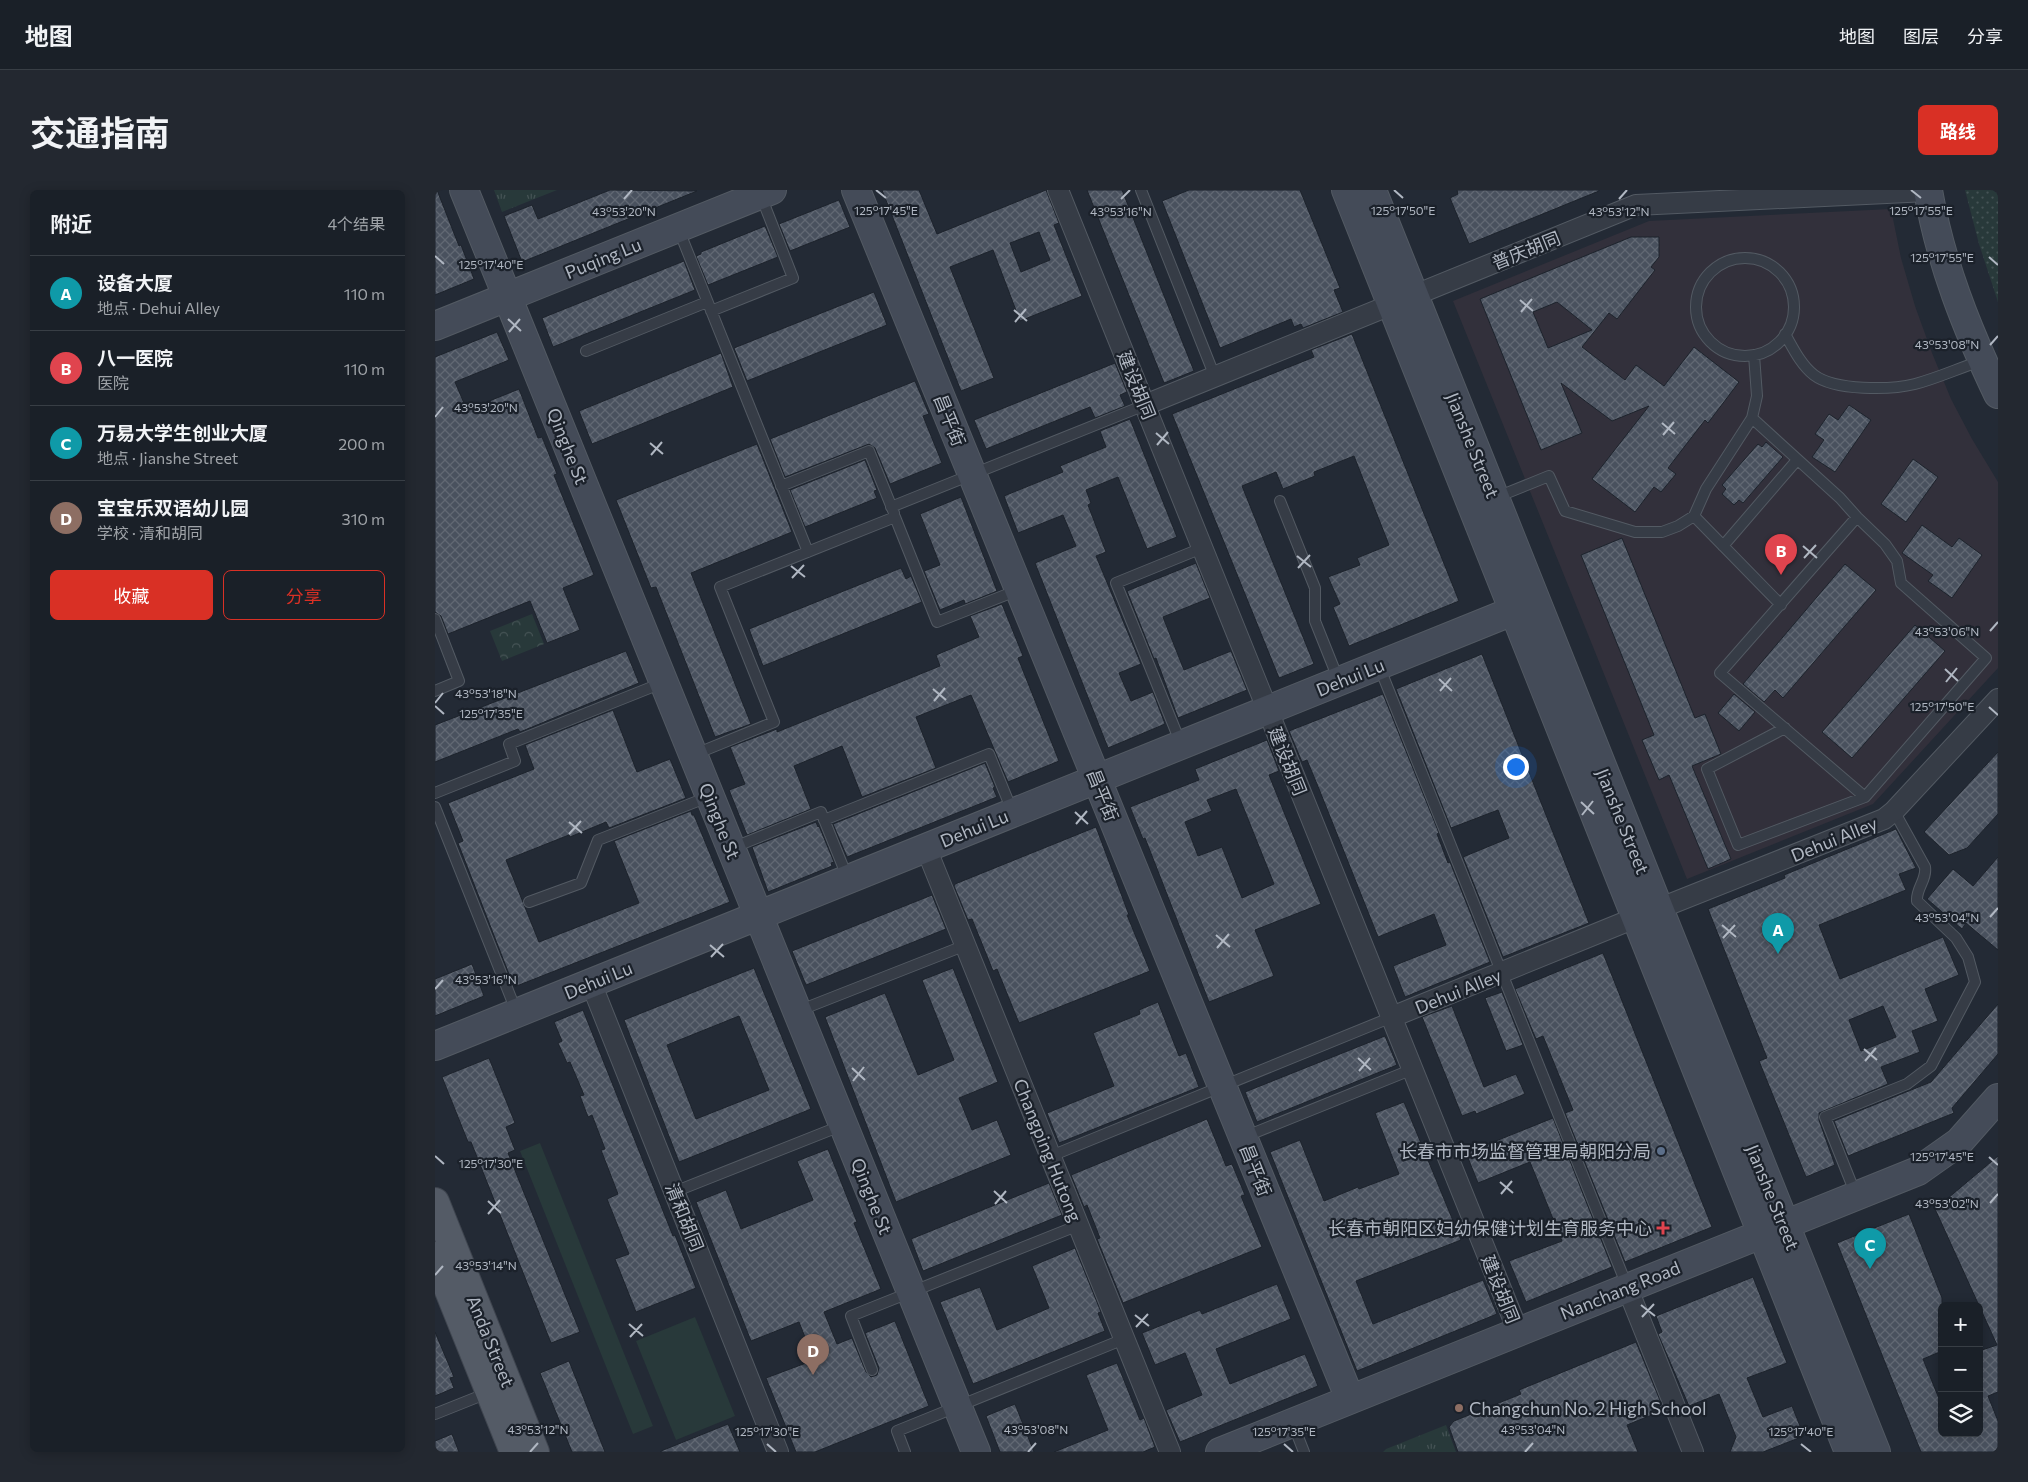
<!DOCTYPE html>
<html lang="zh">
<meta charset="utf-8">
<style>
body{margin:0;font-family:Commissioner,"Noto Sans SC",sans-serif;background:#232830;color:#f1f3f6}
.controls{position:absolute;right:15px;bottom:15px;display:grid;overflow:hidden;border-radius:8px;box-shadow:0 2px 12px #0003}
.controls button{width:45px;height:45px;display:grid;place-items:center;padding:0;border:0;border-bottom:1px solid #383e45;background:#1a2028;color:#f1f3f6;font:25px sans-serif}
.you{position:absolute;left:1080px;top:576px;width:18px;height:18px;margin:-12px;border:4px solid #fff;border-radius:50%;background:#1a73e8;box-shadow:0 0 0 8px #1a73e833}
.badge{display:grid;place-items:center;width:32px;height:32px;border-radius:50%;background:#d93025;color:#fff;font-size:16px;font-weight:700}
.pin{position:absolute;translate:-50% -41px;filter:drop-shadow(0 1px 2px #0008)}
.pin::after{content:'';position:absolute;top:26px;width:18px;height:15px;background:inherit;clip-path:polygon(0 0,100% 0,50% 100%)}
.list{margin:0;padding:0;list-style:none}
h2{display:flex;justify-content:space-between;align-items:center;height:65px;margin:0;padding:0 20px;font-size:21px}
h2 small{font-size:16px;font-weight:400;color:#9fa3a8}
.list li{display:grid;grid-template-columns:32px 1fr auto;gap:15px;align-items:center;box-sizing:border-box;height:75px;padding:0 20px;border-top:1px solid #383e45}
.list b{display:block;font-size:19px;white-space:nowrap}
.list p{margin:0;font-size:16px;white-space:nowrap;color:#9fa3a8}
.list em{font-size:16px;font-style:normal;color:#9fa3a8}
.actions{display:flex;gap:10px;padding:15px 20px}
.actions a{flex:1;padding:11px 0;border:1px solid #d93025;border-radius:8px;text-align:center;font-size:18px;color:#d93025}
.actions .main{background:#d93025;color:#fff}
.icon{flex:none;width:28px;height:28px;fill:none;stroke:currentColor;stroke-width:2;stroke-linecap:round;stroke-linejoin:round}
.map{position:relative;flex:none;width:1563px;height:1262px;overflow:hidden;border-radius:8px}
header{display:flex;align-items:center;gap:30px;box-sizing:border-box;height:70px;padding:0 25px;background:#1a2028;border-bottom:1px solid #383e45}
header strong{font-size:24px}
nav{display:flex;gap:28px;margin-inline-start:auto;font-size:18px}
.intro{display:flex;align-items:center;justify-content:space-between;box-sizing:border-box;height:120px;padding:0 30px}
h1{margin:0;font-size:35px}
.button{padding:12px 22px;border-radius:8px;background:#d93025;color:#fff;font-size:18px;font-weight:700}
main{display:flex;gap:30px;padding:0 30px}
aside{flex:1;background:#1a2028;border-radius:8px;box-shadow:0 2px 12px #0003}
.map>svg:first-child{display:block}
.medical{fill:#32303b}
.grass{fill:url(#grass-tufts)}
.forest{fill:url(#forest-crowns)}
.park{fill:url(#park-dots)}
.pitch{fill:#28393a}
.building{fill:url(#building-cross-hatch);stroke:#1d232c;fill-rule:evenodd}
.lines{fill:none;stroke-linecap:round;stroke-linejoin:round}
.lane-casing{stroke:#535a63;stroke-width:12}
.street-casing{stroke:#535a63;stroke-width:22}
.secondary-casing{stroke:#535a63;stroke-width:30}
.primary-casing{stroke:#3f454f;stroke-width:30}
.lane{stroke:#363c46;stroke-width:10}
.street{stroke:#363c46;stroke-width:20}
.secondary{stroke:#444b58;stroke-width:28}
.primary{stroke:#545b66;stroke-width:28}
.ticks{fill:none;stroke:#b0b7c2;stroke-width:2}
.service-dot{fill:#5c6f8a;stroke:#1b212a;stroke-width:2}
.health-dot{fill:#e0444e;stroke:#1b212a;stroke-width:2}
.education-dot{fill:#8d6e63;stroke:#1b212a;stroke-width:2}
.labels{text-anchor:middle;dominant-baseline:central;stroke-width:4.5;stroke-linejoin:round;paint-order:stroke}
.street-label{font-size:18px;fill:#b0b7c2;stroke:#1b212a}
.poi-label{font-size:18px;fill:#b0b7c2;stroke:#1b212a;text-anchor:end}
.ticks-label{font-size:12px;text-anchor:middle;fill:#b0b7c2;stroke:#1b212a;stroke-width:4.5;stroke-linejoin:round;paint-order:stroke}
</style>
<header>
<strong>地图</strong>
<nav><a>地图</a><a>图层</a><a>分享</a></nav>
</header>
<div class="intro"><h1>交通指南</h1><a class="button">路线</a></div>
<main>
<aside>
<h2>附近<small>4个结果</small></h2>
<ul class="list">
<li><span class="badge" style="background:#0f9aa8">A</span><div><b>设备大厦</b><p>地点 · Dehui Alley</p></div><em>110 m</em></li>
<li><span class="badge" style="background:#e0444e">B</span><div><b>八一医院</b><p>医院</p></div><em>110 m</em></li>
<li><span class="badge" style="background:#0f9aa8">C</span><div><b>万易大学生创业大厦</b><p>地点 · Jianshe Street</p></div><em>200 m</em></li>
<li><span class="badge" style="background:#8d6e63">D</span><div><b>宝宝乐双语幼儿园</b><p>学校 · 清和胡同</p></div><em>310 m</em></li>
</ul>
<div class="actions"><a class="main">收藏</a><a>分享</a></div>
</aside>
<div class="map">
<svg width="1563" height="1262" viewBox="0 0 1563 1262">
<defs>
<pattern id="grass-tufts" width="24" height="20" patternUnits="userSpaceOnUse" patternTransform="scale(1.25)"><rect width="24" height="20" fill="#28393a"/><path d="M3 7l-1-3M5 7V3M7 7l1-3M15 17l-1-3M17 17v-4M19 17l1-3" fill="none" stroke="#455355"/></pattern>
<pattern id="forest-crowns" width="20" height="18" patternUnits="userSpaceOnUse" patternTransform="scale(1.25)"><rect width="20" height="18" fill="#28393a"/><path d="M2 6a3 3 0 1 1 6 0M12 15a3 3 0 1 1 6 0" fill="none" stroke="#455355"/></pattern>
<pattern id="park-dots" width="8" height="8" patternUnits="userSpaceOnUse" patternTransform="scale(1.25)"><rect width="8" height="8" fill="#28393a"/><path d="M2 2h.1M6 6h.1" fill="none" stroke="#455355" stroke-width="1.8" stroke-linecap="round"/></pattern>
<pattern id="building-cross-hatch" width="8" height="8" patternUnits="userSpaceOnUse" patternTransform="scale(1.25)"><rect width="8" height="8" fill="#49515e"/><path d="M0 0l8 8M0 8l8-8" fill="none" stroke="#616873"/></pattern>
</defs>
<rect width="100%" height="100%" fill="#232a35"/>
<path class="medical" d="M1456,19L1466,68L1480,116L1497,163L1516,209L1537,249L1563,292V478L1438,614L1252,689L1018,111L1214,31Z"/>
<path class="grass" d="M59,0H122L67,22Z
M1011,1235L1021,1262H948L951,1259Z"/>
<path class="forest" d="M97,424L109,454L67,471L55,441Z"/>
<path class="park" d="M1530,0H1563V112L1544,54Z"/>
<path class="pitch" d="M105,953L218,1236L198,1244L85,961Z
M260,1127L300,1226L241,1250L201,1151Z"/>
<path class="building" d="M0,0H2L24,56L26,55L39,89L0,105Z
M175,0L262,1L87,72L69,26L97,15L103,29Z
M447,0H484L502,44L611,0L624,33L619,35L647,106L585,131L558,60L515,77L559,188L526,201ZM604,42L615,70L586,82L575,53Z
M652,0H687L759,181L729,193Z
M754,0H865L905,98L899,100L908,122L868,138L866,134L859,137L856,129L785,158L727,11Z
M1022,0H1164V1L1034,54L1015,8L1023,4Z
M404,10L415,37L355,61L344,34Z
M330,36L343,67L273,95L261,66L266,64V62Z
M1196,47H1224V67L1216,77L1220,80L1182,129L1174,123L1147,157L1190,190L1201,175L1229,196L1259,157L1304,192L1273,233L1270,230L1233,278L1241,284L1226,302L1219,297L1200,322L1157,289L1214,216L1177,231L1126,193L1147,243L1106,260L1045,109ZM1122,112L1157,140L1113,158L1098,122Z
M249,71L260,100L118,157L107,128Z
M439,102L452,135L312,191L299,158Z
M62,142L74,170L20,192L32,220L84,199L103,248L107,247L122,284L119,285L159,385L128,398L145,440L112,453L95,411L13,444L6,426L0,422V167Z
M917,144L1024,411L914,456L898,417L905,414L893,387L925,375L922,368L954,355L919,266L879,282L880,286L848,299L841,282L807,296L879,474L844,488L737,224L879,167L876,160Z
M286,163L298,197L157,254L144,221Z
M680,173L692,202L685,205L690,216L660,228L655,217L551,259L539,230Z
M480,191L494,224L488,226L507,273L455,294L440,258L434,254L350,287L335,249Z
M1414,215L1436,230L1400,282L1377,267L1389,250L1380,244L1394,224L1403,230Z
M695,229L742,347L712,359L683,287L651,300L656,313L653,315L671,362L661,366L706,474L684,483L696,511L718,502L730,534L673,558L600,373L641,356L628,325L583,343L569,306L628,282L625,276L671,257L665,241Z
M1331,252L1348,267L1308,313L1304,310L1299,315L1287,304L1291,299L1287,295L1323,254L1327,257Z
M322,254L357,342L256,383L316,534L280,547L221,397L216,398L181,310Z
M1478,269L1503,287L1471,332L1446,314Z
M430,270L442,300L439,301L442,308L370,337L355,300Z
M526,307L562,401L530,414L529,410L505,420L489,381L505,375L485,324Z
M1487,335L1517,357L1524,348L1547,365L1517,408L1493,391L1498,385L1467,363Z
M1187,348L1260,528L1270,524L1286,564L1257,576L1296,669L1273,679L1234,585L1224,590L1207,550L1219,545L1146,365Z
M761,373L775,408L728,427L749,480L796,461L812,500L743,528L721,468L719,469L692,401Z
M1410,374L1441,400L1348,508L1340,500L1329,512L1308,494Z
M466,378L471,389L476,386L487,412L328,476L314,439Z
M567,414L588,466L583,468L624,571L573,592L536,505L481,527L501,578L427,607L407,556L359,576L376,619L312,645L294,600L310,594L295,557L342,539V542L505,476L501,465L544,447L535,426Z
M1480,435L1510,461L1417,568L1387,542Z
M191,461L204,493L85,542L83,539L0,572V535Z
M1047,464L1154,733L1068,767L1028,667L1074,648L1063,620L1016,638L961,499Z
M948,504L1004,643L1002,644L1013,673L1015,672L1055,772L970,807L958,776L1011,755L999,724L943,747L884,599L872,570L867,572L854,541Z
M1299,504L1320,522L1304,541L1283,523Z
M178,520L202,582L235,569L251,608L174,638L171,632L135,647L134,645L71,670L104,752L204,713L179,651L256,621L257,625H259L295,712L79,797L23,653L28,651L13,613L99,579L90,555Z
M832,550L844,581L834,585L886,714L820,740L839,786L774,812L710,648L708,649L695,617L764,590L760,579ZM801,599L839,694L807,708L787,657L763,666L750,632L777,621L772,610Z
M1563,562V624L1532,658L1514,665L1489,642Z
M550,573L560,597L558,598L562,607L412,667L398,634Z
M381,632L383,637L384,636L399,672L396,673L397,676L333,702L317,657Z
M661,637L694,725H692L715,781L584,833L562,779L558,781L537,729L533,730L519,696L520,694Z
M1461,639L1481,678L1464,684L1471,700L1384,735L1405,789L1508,747L1524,785L1490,799L1503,831L1477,841L1485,862L1446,877L1453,894L1384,923V930L1400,975L1371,987L1324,871L1332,868L1273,719L1350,688L1349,685ZM1448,816L1461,847L1426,861L1414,830Z
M1563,667V760L1531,733L1527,739L1492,709L1518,679L1538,696Z
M497,705L511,739L371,795L357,761Z
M1168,763L1277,1037L1190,1072L1130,923L1138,920L1108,846L1101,849L1080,799Z
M37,774L49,806L0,826V789Z
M319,778L376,919L244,972L189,830ZM304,826L334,900L261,929L232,855Z
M518,778L563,892L524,908L537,940L562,930L576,965L461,1012L390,827L450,803L483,885L519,870L487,790Z
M1067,802L1088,855L1071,861L1050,808Z
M723,812L744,866L751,863L764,897L624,953L612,923L679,896L658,843L705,824L704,820Z
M1563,814V864L1517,918L1519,923L1413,966L1399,931L1496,892Z
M1017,816L1049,897L1081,884L1090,904L1041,924L1040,921L1027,926L987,827Z
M148,820L238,1046L240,1045L261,1098L201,1122L180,1069L194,1064L172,1009L183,1004L166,960L170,959L157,925L153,927L145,906L149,905L135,872L132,873L123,853L127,851L119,832Z
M950,846L962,875L822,932L810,902Z
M54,868L80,933L71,937L80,960L73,963L145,1142L116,1153L36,952H33L7,887Z
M969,912L1026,1050L921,1091L938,1134L1048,1090L1062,1124L922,1181L835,962L865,950L889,1011L923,997L924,999L964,984L940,923Z
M1118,928L1177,1077L1091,1112L1074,1071L1127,1051L1095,972L1043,993L1031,963Z
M772,929L791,976L797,974L810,1005L806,1006L827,1057L688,1113L662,1049L665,1048L652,1015L649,1017L636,985Z
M393,959L422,1032L419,1033L446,1099L389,1122L402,1154L417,1148L431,1182L436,1187L442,1185L444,1178L430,1143L460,1131L494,1216L380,1262H361L331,1188L379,1170L364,1132L316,1151L261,1012L291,1000L306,1039L378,1010L362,971Z
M1563,966V1202L1553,1206L1563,1231V1262H1486L1402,1053L1474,1024L1507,1108V1161L1488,1169L1507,1216V1243H1544V1161L1562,1155L1500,1019Z
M614,993L627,1025L488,1081L476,1049Z
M640,1058L666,1122L663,1123L670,1141L538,1194L505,1112L545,1097L562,1140L614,1118L597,1076Z
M1318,1087L1352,1173L1312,1188L1328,1227L1357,1216L1369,1246L1328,1262H1295L1301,1247L1284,1204L1254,1216L1223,1144L1227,1142L1221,1126Z
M842,1094L856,1129L781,1159L795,1194L870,1164L883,1196L745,1252L731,1220L767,1205L750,1163L720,1175L707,1143L765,1120L767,1124Z
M0,1142L19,1187L15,1188L19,1198L0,1206Z
M1201,1152L1229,1220L1192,1235L1203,1262H1023L1014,1237L1019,1231L1086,1204L1084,1200Z
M134,1171L170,1262H137L105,1183Z
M682,1173L705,1230L709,1228L720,1257L708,1262H619L673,1240L651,1185Z
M580,1214L599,1262H565L551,1226Z
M293,1234L305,1262H226V1261Z
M17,1244L24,1262H0V1251Z"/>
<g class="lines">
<g class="lane-casing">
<path id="lane" d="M706,0L780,187
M243,38L373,362
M1261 117a49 49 0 1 1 98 0a49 49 0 1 1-98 0Z
M276,121L358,88L326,6
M1350,144C1358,158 1366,175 1379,185C1400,201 1456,200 1480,194C1503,188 1524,178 1546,171
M151,161L272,112
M1317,228L1405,308L1422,327L1450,354L1462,371L1466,393L1551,468L1430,607L1303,655L1272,579L1350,538
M346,296L434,261L459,323
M1062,307L1114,286L1130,321L1200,342H1227L1243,336L1259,326L1271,299L1317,228L1322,206L1319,165
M845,311L880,398V431L904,491
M456,317L710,215
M1259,326L1346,415
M1422,327L1285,483L1430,607
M1288,356L1362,270
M0,429L24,491L0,501
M944,476L1192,1096
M746,554L681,393L767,358
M258,565L339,532L285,397L460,327L502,432L583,400
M0,603L80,571L74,554L227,493
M0,617L82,823
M389,630L554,564L578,623
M297,658L386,622L413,689
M94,712L146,693L163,650L273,607
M363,821L531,755
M809,947L978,879
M616,966L957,827
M239,1002L408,935
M1421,1005L1390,927L1472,894L1496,876L1540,792L1533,767L1521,748L1482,711C1481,698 1492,690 1490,677L1459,621
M437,1180L416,1126L644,1035
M0,1224L55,1202
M858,1234L869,1262
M470,1262L462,1241L689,1149"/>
</g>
<g class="street-casing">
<path id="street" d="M623,0L1083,1141
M710,215L1201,15L1493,1
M491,658L735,1262
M1223,719L1449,629L1459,621L1563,509
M156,793L343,1262
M957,827L1200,728
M1192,1097L1258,1262"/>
</g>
<g class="secondary-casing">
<path id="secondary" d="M29,0L541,1262
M421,0L915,1209
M911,0L1414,1262
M937,0L1441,1262
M1493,0C1505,72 1532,139 1563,204
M0,136L337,0
M0,856L1078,421
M785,1262L1483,981L1524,952L1563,908"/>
</g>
<g class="primary-casing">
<path id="primary" d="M0,1012L100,1262
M0,1066L79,1262"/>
</g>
<use href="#lane" class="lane"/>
<use href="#street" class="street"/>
<use href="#secondary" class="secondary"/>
<use href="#primary" class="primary"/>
</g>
<path class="ticks" d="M441,0L451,8M959,0L968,8M1476,0L1486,8M189,9L197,0M686,9L695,0M1184,9L1192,0M0,66L9,74M1554,67L1563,75M1085,110L1098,121M579,120L592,131M1086,122L1097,109M73,129L86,141M580,132L591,119M74,142L85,129M1555,155L1563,146M0,227L8,217M1227,233L1240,244M721,243L734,254M1228,245L1239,232M215,253L228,264M722,255L733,242M216,265L227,252M1368,356L1382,368M862,366L876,377M1369,368L1381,355M356,376L370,387M863,378L875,365M357,388L369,375M1555,441L1563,432M1510,479L1523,491M1004,489L1017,501M1511,492L1522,478M498,499L511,510M1005,501L1016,488M499,511L510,498M0,513L8,503M0,516L9,524M1554,517L1563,525M1146,612L1159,624M640,622L653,634M1147,625L1158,611M134,632L147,643M641,634L652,621M134,644L146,631M1555,727L1563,718M1287,735L1301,747M781,745L795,757M1288,748L1300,735M275,755L289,767M782,758L794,744M276,767L288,754M0,799L8,790M1429,859L1442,870M923,868L936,880M1430,871L1441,858M417,878L430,890M924,881L935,868M418,891L429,877M0,966L9,974M1554,967L1563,975M1065,992L1078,1003M559,1001L572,1013M1066,1004L1077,991M53,1011L66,1023M1555,1013L1563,1004M560,1014L571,1001M53,1024L65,1010M0,1085L8,1076M1206,1115L1220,1126M700,1125L714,1136M1207,1127L1219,1114M194,1134L208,1146M701,1137L713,1124M195,1147L207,1134M332,1254L341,1262M849,1254L858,1262M1366,1254L1376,1262M95,1262L103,1253M593,1262L601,1253M1090,1262L1098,1253"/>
<circle class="service-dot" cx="1226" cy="961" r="5"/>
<path class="health-dot" d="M1225.5 1030.5h5v5h5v5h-5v5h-5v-5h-5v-5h5z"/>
<circle class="education-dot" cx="1024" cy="1218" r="5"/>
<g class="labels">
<g class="street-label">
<text transform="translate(1091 60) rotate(-22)">普庆胡同</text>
<text transform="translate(168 68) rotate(-22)">Puqing Lu</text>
<text transform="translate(702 195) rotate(68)">建设胡同</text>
<text transform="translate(515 230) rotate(68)">昌平街</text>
<text transform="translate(1038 255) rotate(68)">Jianshe Street</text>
<text transform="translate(133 256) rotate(68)">Qinghe St</text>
<text transform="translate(915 487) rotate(-22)">Dehui Lu</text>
<text transform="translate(853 571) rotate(68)">建设胡同</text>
<text transform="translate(668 605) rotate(68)">昌平街</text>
<text transform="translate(285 631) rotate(68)">Qinghe St</text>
<text transform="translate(1188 631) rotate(68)">Jianshe Street</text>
<text transform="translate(539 638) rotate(-22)">Dehui Lu</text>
<text transform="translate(1399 649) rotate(-22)">Dehui Alley</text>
<text transform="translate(163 790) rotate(-22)">Dehui Lu</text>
<text transform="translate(1023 801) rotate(-22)">Dehui Alley</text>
<text transform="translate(613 960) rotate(68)">Changping Hutong</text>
<text transform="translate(821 980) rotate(68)">昌平街</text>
<text transform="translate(437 1006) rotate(68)">Qinghe St</text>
<text transform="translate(1338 1007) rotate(68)">Jianshe Street</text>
<text transform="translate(250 1027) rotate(68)">清和胡同</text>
<text transform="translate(1066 1099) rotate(68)">建设胡同</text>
<text transform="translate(1185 1100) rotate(-22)">Nanchang Road</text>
<text transform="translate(56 1151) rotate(68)">Anda Street</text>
</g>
<g class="poi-label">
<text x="1216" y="961">长春市市场监督管理局朝阳分局</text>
<text x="1217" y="1038">长春市朝阳区妇幼保健计划生育服务中心</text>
<text x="1034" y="1218" text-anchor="start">Changchun No. 2 High School</text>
</g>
</g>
<g class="ticks-label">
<text x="451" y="25">125°17'45"E</text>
<text x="968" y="25">125°17'50"E</text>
<text x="1486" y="25">125°17'55"E</text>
<text x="189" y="26">43°53'20"N</text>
<text x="686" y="26">43°53'16"N</text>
<text x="1184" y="26">43°53'12"N</text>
<text x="1507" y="72">125°17'55"E</text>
<text x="56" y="79">125°17'40"E</text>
<text x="1512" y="159">43°53'08"N</text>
<text x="51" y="222">43°53'20"N</text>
<text x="1512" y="446">43°53'06"N</text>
<text x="51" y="508">43°53'18"N</text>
<text x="1507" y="521">125°17'50"E</text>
<text x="56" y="528">125°17'35"E</text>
<text x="1512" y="732">43°53'04"N</text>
<text x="51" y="794">43°53'16"N</text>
<text x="1507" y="971">125°17'45"E</text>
<text x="56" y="978">125°17'30"E</text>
<text x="1512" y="1018">43°53'02"N</text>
<text x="51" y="1080">43°53'14"N</text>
<text x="103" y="1244">43°53'12"N</text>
<text x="601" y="1244">43°53'08"N</text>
<text x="1098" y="1244">43°53'04"N</text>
<text x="332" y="1246">125°17'30"E</text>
<text x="849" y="1246">125°17'35"E</text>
<text x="1366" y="1246">125°17'40"E</text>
</g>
</svg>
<div class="controls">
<button>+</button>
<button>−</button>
<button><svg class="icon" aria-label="layers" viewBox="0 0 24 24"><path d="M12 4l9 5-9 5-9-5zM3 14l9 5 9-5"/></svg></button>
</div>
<div class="you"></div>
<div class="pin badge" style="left:1343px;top:764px;background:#0f9aa8">A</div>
<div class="pin badge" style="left:1346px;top:385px;background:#e0444e">B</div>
<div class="pin badge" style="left:1435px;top:1079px;background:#0f9aa8">C</div>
<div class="pin badge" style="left:378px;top:1185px;background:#8d6e63">D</div>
</div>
</main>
